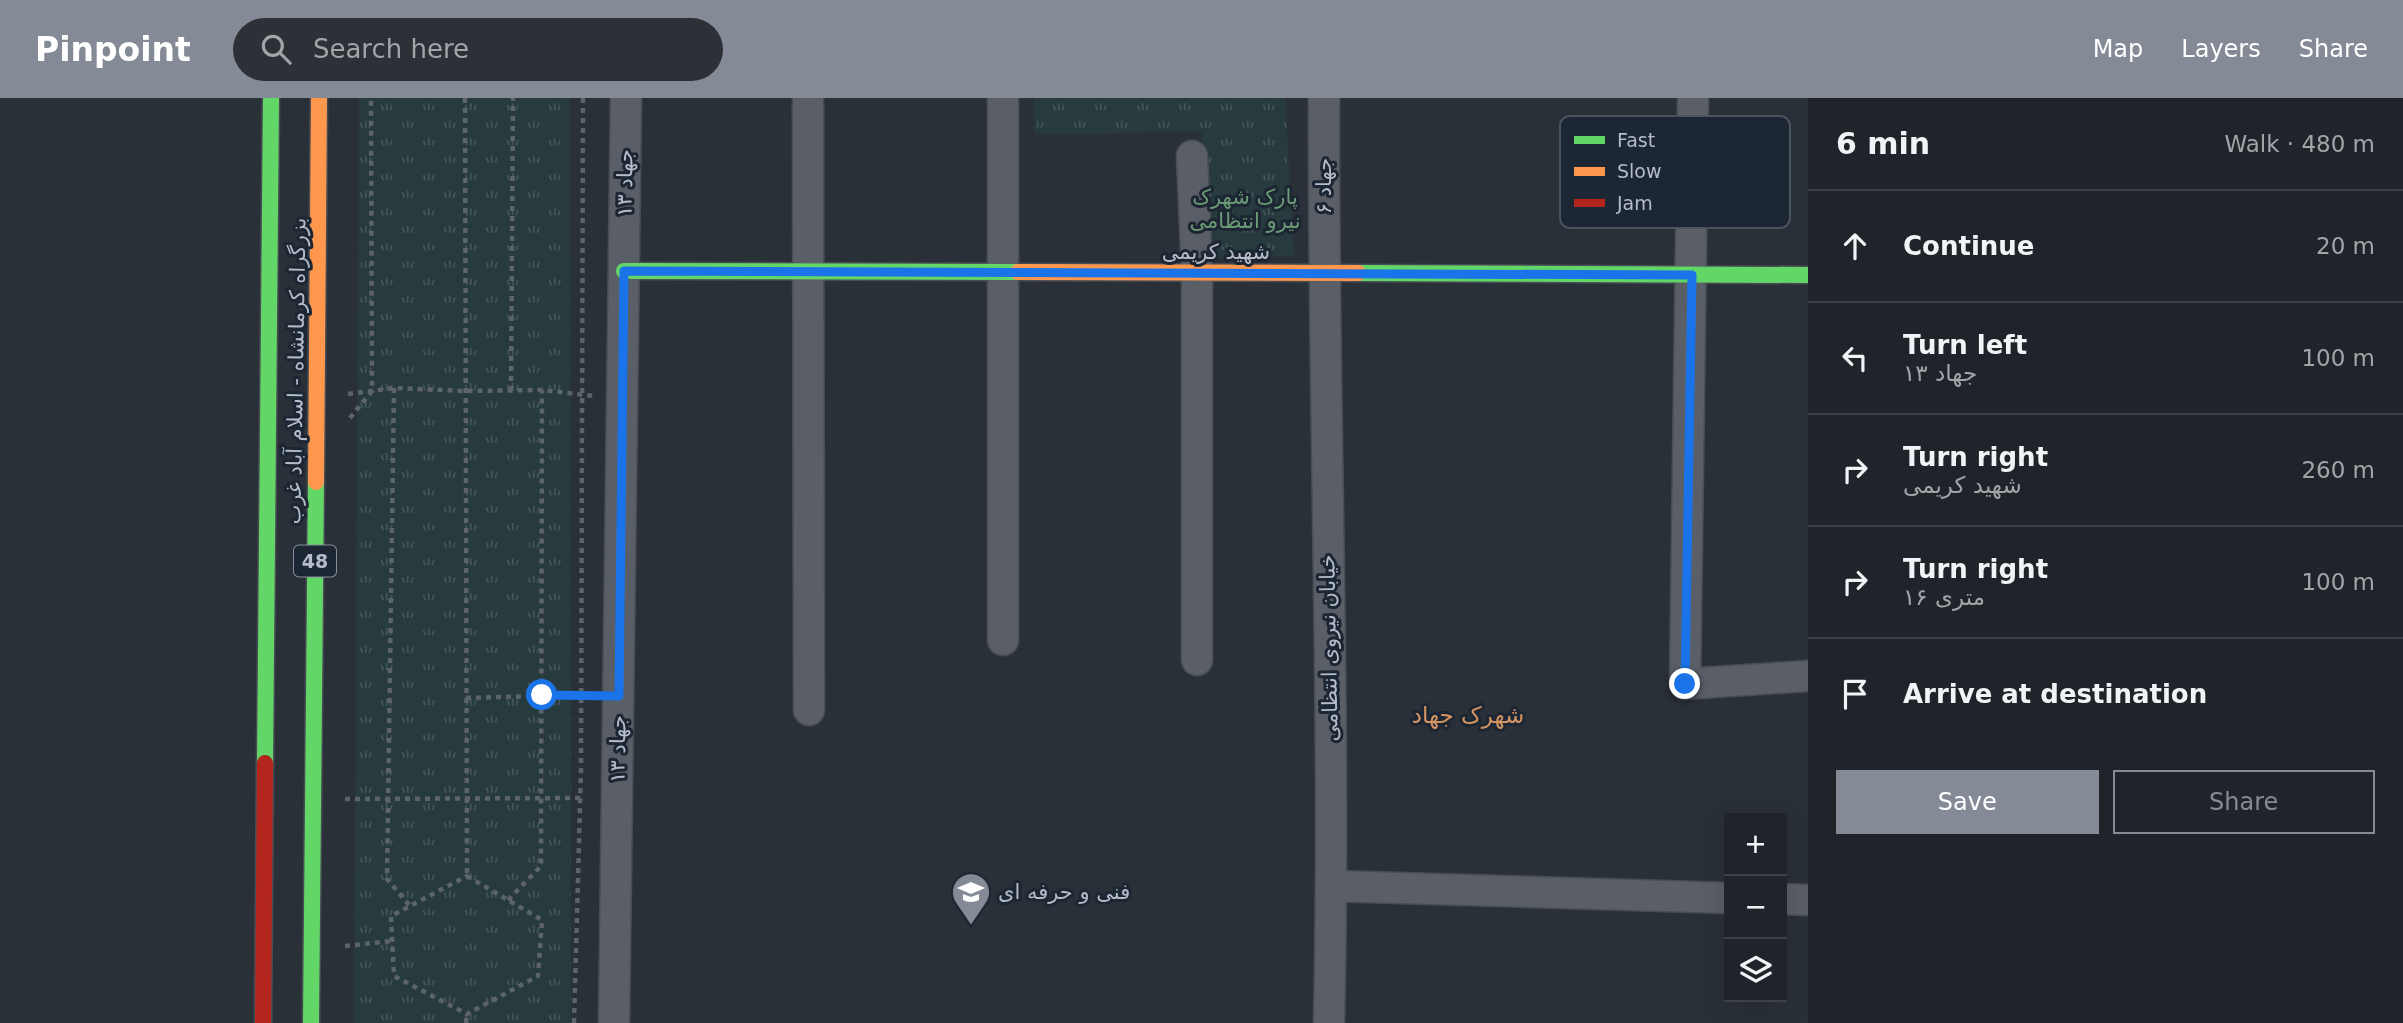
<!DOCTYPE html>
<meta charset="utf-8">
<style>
body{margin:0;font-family:"DejaVu Sans",Cairo,sans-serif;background:#2d3036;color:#f1f3f6}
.controls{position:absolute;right:21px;bottom:21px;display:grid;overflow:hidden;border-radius:0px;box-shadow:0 7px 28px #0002}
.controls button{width:63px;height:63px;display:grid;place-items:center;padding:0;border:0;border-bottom:2px solid #3d4147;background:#20242a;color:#f1f3f6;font:35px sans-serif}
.stop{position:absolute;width:21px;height:21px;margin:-16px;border:5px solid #1a73e8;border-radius:50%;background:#fff}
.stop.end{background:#1a73e8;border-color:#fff;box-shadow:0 2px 7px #0008}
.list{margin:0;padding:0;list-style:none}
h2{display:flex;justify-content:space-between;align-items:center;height:91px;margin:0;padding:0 28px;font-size:30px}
h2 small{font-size:23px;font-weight:400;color:#a2a4a8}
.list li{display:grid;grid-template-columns:46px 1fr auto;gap:21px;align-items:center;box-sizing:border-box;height:112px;padding:0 28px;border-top:2px solid #3d4147}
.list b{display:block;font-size:26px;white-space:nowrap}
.list p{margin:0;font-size:23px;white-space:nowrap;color:#a2a4a8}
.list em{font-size:23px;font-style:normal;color:#a2a4a8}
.actions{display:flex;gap:14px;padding:21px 28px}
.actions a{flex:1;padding:16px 0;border:2px solid #848b96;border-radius:0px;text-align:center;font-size:24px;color:#848b96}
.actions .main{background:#848b96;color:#fff}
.icon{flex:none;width:38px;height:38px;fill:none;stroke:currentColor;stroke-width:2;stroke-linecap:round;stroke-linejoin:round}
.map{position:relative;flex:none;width:1808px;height:925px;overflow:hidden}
header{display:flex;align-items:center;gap:42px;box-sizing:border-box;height:98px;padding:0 35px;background:#848b96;color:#fff}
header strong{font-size:33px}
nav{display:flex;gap:38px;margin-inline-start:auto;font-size:24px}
.search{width:490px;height:63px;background:#2d3036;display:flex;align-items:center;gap:18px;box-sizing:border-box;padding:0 24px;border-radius:38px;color:#a2a4a8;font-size:26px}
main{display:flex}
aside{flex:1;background:#20242a}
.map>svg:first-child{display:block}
.park{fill:url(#park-tufts)}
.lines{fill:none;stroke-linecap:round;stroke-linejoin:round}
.street-casing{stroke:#484c53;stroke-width:33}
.fast-casing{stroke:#484c53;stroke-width:19}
.slow-casing{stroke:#484c53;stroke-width:19}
.jam-casing{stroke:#484c53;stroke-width:19}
.path{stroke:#5d636a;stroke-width:4.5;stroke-dasharray:5 5;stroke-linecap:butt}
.street{stroke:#5a5e66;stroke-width:30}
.fast{stroke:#63d668;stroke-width:16}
.slow{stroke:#ff974d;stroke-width:16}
.jam{stroke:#b3261e;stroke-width:16}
.route{stroke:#1a73e8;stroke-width:9}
.labels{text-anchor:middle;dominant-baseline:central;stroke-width:6;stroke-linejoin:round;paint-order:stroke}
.shield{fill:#1d2633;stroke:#878f9c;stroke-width:2}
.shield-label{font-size:19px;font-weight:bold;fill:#b4bcc9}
.street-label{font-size:21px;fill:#b4bcc9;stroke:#1d2633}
.park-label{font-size:21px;fill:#6b9a76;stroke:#1d2633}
.poi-label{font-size:21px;fill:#b4bcc9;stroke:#1d2633;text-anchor:start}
.neighbourhood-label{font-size:23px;fill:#d59563;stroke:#1d2633}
.key{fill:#1d2633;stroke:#4a5360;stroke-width:2}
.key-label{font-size:19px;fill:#b4bcc9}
</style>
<header>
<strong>Pinpoint</strong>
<div class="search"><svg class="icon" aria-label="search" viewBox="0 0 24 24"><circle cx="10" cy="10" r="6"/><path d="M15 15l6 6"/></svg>Search here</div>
<nav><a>Map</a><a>Layers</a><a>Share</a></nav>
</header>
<main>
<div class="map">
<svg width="1808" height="925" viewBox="0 0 1808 925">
<defs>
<pattern id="park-tufts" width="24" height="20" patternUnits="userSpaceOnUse" patternTransform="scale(1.75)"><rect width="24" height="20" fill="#273a3e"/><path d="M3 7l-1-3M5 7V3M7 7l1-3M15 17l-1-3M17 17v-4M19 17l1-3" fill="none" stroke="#445559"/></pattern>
</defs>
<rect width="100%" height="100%" fill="#2a3038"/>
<path class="park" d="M359,0H570L571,925H354Z
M1033,0H1285L1294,158L1197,161L1202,34L1035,36Z"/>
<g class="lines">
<g class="street-casing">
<path id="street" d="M808,0L809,612
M1003,0V542
M1324,0C1323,308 1336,617 1329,925
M1693,0L1685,586L1808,578
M1192,58L1197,175V562
M1332,788L1729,800
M1782,801L1808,802
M614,925L626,0"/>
</g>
<g class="fast-casing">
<path id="fast" d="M624,173L1018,174
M1358,175L1808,177
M265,665L271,0
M311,925L316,384"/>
</g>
<g class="slow-casing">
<path id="slow" d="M1018,174L1358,175
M316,384L319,0"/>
</g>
<g class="jam-casing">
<path id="jam" d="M263,925L265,665"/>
</g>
<path class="path" d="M465,0L467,778
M394,290L387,781L410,808
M511,293L513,0
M348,296L394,290L465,293L542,292L594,298
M350,320L372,293L371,0
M466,600L583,597
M345,701L581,700
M467,778L542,822L538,878L467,916L394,878L391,818Z
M508,802L541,768L542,292
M345,848L392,843
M466,925L467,916
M574,925L581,671L583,0"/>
<use href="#street" class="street"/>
<use href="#fast" class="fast"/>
<use href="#slow" class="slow"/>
<use href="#jam" class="jam"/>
</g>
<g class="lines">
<path class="route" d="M542,597L619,598L624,173L1692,177L1685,586"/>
</g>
<defs>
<g id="school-pin" transform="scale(2.0125)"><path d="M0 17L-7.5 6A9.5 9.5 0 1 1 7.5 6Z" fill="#848b96" stroke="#1d2633"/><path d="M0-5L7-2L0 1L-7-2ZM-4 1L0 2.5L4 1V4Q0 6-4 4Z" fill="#fff"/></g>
</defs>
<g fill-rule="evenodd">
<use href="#school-pin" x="971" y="794"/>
</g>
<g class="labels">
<rect class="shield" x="294" y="447.5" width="42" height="31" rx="5"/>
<g class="shield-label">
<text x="315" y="463">48</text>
</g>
<g class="street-label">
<text transform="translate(625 85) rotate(-89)">جهاد ۱۳</text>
<text transform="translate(1324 88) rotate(-90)">جهاد ۶</text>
<text x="1216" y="154">شهید کریمی</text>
<text transform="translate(296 273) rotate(-89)">بزرگراه کرمانشاه - اسلام آباد غرب</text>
<text transform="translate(1329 550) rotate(-91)">خیابان نیروی انتظامی</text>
<text transform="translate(618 651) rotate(-89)">جهاد ۱۳</text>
</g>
<g class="park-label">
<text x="1245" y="99">پارک شهرک<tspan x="1245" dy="24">نیرو انتظامی</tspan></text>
</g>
<g class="poi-label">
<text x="998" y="794">فنی و حرفه ای</text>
</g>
<g class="neighbourhood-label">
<text x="1468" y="617">شهرک جهاد</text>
</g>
</g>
<rect x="1560" y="18" width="230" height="112" rx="10" class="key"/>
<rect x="1574" y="38" width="31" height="8" fill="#63d668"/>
<rect x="1574" y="69" width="31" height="9" fill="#ff974d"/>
<rect x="1574" y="101" width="31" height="8" fill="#b3261e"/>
<g class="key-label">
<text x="1617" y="49">Fast</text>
<text x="1617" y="80">Slow</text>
<text x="1617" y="112">Jam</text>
</g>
</svg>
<div class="controls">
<button>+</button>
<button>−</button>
<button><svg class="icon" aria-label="layers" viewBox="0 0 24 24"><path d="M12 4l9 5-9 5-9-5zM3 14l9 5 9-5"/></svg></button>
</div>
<div class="stop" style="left:542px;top:597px"></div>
<div class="stop end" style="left:1685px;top:586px"></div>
</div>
<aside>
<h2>6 min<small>Walk · 480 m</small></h2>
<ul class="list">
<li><svg class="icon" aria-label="ahead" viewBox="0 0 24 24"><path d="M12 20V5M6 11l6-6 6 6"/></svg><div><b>Continue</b></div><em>20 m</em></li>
<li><svg class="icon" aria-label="left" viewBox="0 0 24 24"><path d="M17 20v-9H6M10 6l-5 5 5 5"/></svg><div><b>Turn left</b><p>جهاد ۱۳</p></div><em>100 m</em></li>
<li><svg class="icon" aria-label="right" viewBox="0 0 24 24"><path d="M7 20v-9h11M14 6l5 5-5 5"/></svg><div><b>Turn right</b><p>شهید کریمی</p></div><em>260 m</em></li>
<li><svg class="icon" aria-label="right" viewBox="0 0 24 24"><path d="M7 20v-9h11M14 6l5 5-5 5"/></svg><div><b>Turn right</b><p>۱۶ متری</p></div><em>100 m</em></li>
<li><svg class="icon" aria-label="arrive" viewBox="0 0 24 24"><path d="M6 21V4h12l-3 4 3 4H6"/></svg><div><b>Arrive at destination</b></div></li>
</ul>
<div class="actions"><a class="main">Save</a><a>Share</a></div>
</aside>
</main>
